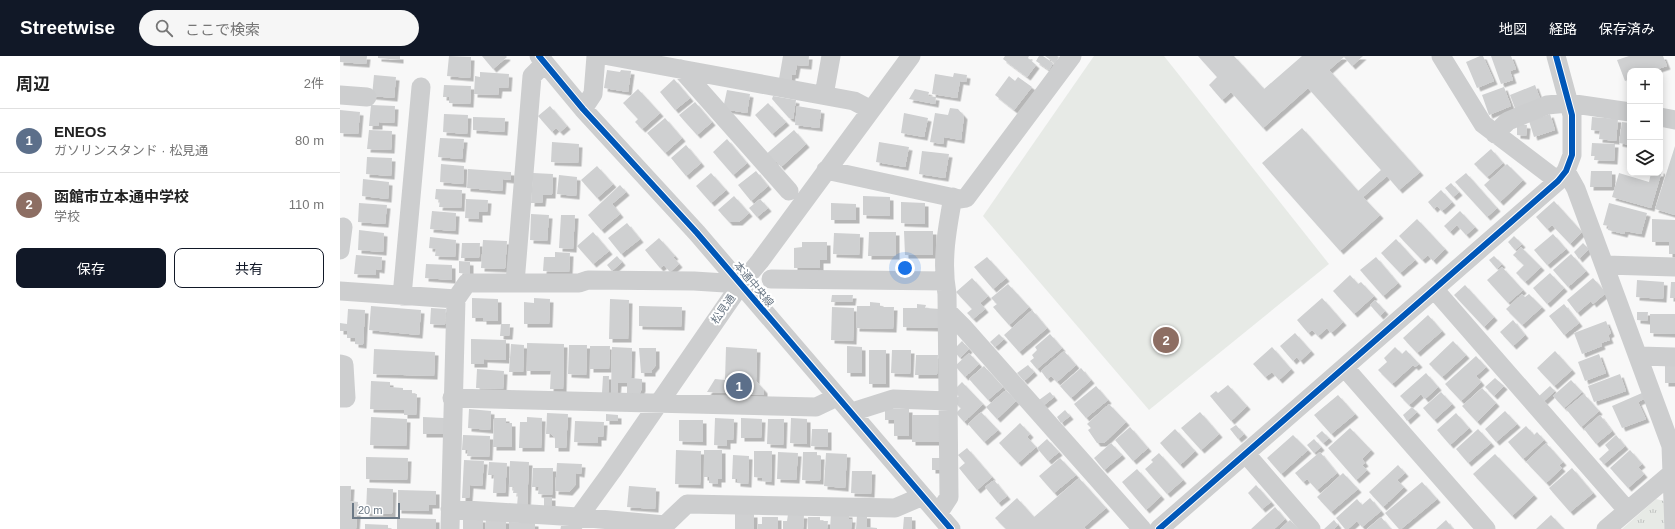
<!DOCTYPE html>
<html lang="ja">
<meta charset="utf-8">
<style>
body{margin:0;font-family:Helvetica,"Noto Sans JP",sans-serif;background:#f6f6f6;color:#222}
.controls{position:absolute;right:12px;top:12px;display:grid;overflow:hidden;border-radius:8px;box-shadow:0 2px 10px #0003}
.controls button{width:36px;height:36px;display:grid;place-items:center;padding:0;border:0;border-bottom:1px solid #e0e0e0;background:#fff;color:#222;font:20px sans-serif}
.scale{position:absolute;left:12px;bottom:10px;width:48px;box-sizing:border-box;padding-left:4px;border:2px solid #6b7885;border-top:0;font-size:11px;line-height:14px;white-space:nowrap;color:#6b7885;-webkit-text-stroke:3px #fff;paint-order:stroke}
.you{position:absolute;left:565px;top:212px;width:14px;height:14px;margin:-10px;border:3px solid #fff;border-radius:50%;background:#1a73e8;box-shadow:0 0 0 6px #1a73e833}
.badge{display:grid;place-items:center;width:26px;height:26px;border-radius:50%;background:#111827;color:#fff;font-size:13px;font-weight:700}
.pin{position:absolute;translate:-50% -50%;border:2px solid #fff;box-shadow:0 1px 4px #0006}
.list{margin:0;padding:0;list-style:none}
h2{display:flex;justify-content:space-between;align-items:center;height:52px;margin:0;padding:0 16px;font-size:17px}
h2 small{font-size:13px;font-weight:400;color:#767676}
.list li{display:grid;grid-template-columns:26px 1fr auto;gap:12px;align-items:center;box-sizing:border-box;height:64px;padding:0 16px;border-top:1px solid #e0e0e0}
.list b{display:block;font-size:15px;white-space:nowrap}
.list p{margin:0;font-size:13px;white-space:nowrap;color:#767676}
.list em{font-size:13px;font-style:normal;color:#767676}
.actions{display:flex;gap:8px;padding:12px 16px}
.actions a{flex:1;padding:9px 0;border:1px solid #111827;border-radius:8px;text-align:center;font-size:14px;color:#111827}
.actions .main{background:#111827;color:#fff}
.icon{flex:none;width:22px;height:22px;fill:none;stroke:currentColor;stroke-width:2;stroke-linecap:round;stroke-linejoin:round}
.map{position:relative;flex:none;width:1335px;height:473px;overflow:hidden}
header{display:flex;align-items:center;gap:24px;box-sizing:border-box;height:56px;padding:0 20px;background:#111827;color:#fff}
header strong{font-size:19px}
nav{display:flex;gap:22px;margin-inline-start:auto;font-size:14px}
.search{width:280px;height:36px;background:#f6f6f6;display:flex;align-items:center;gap:10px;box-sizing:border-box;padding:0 14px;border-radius:22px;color:#767676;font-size:15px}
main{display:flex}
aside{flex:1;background:#fff}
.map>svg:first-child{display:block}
.grass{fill:url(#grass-tufts)}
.pitch{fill:#e7eae6}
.building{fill:#cfd0d1;filter:url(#shadow)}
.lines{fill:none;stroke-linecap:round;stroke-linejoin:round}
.minor{stroke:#cdcecf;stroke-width:19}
.cycleway-casing{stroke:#fff;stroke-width:8}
.cycleway{stroke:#0057b8;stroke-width:6}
.labels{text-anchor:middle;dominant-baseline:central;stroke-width:4;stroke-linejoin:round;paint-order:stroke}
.street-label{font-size:11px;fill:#6b7885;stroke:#fff}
</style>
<header>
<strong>Streetwise</strong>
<div class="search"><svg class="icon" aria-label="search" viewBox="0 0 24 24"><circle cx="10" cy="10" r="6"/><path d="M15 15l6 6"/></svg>ここで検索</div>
<nav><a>地図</a><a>経路</a><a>保存済み</a></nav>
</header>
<main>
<aside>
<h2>周辺<small>2件</small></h2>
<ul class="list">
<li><span class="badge" style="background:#5c6f8a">1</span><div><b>ENEOS</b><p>ガソリンスタンド · 松見通</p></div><em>80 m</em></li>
<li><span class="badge" style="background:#8d6e63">2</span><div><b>函館市立本通中学校</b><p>学校</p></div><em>110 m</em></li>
</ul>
<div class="actions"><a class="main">保存</a><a>共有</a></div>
</aside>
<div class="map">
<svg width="1335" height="473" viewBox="0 0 1335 473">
<defs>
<pattern id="grass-tufts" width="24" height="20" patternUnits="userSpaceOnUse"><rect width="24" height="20" fill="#e7eae6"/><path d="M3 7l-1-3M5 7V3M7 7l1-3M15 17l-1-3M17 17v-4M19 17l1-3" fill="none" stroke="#bfc2c0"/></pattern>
<filter id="shadow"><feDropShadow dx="3.5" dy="3.5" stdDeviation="0" flood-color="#0004"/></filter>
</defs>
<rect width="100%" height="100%" fill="#f8f8f8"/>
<path class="grass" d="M1316,443L1324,445L1325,473H1282Z"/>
<path class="pitch" d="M754,0H824L989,208L809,354L643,160Z"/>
<path class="building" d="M0,0H27L26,8L0,6Z
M38,0H60V4L38,2Z
M109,0L131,1L130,22L107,20Z
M142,0H166L167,1L153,13Z
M443,0H469L468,10L457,9L455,19H452L451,25L439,23Z
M665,0H689L688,2L696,9L687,21L663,3Z
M699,0H703L713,7L709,14L696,5Z
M705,0H717L719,1L715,7Z
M858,0H894L924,33L962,0H1023L1012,10L1004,1L989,14L1080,116L1059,134L1047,120L1023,141L1040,159L1000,195L922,107L962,72L1018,135L1041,114L968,32L923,72L891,36L882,44L869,29L877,21Z
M1140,0H1143L1154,25L1137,32L1126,6Z
M1151,0H1171L1176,13L1170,15L1173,24L1161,28Z
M1289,0H1323L1327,10L1312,15H1290V23L1285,25L1277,4Z
M267,14L280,16L281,14L291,15L288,36L264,32Z
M140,16L169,18L168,32H159L158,39L134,38L135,20L140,21Z
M614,17L627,19L626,26L620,25L617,42L592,38L595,18L613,21Z
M34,19L56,21L54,42L32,40Z
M669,20L675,25L678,21L692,31L674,54L655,39Z
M334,23L350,42L335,54L320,36Z
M104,29L131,30L130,48L109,47V41H103Z
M1195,29L1201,45L1176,55L1170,39Z
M1164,31L1171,50L1149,59L1142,39Z
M298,33L320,57L302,73L295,66L298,63L283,47Z
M575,33L589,36L588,40L596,41L595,48L569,43Z
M387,34L410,38L407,57L383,53Z
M433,40L456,44L453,63L449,62L432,43Z
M355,46L372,66L357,79L339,59Z
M428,47L446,66L432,78L415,59Z
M31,49L55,50L54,67L39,66V70H29Z
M210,50L227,70L220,76L216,72L212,76L198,60Z
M457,50L481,54L479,72L455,69Z
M610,52L618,53L624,60L621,84L604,81L603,88L590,86L595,57L608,59Z
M0,54L20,56L18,78L0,77Z
M564,57L588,62L584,81L561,77Z
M104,58L128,59L127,78L103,76Z
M1210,58L1215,74L1194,81L1189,65Z
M133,61L165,62L164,76L133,74Z
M1252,61L1278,63L1276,85L1259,83L1260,75L1251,74Z
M325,62L342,82L325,97L307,77Z
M1282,66L1290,67V89L1279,87Z
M1177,68L1187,69L1186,80L1177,79Z
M29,74L52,75L51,94L27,93Z
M454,74L466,88L441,111L436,105L432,108L424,100Z
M100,82L124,83L122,103L98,101Z
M387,83L407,107L393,119L373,96Z
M212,86L239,88L238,107L211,106Z
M539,86L569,91L565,111L536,106Z
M1252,87L1275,88L1274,105L1254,104L1255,100H1251Z
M346,89L361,107L346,120L331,102Z
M1335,90V159L1315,153Z
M1151,93L1163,107L1147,121L1134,108Z
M582,95L609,98L605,122L579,118Z
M27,101L52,102L51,120L26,118Z
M101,108L124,110L123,128L100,126Z
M1167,108L1183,124L1160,146L1144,129Z
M257,110L273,128L257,142L241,124Z
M128,113L171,116V124L163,123L162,135L127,132Z
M1320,114L1322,115L1311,152L1272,141L1279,117L1309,126L1311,117H1320Z
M416,115L428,130L411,145L398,129Z
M1251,115H1272V131H1250Z
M193,117L213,118L212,139H203L202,147H191Z
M371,117L386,134L371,147L356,130Z
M1126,117L1157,152L1147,161L1115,126Z
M219,119L237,121L236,140L217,138Z
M23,123L49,126L48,143L22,140Z
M1111,127L1119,136L1113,141L1105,132Z
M280,129L286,136L272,148L280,158L261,174L248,159Z
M96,133L122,134L121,152L99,151L100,144L95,143Z
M1101,134L1112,146L1102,155L1097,150L1094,153L1088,146Z
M394,140L409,157L399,166H389L378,154Z
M523,140L550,141V160L523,159Z
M126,143L148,144L147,156H139V163L125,162Z
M420,143L428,152L417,161L409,152Z
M1214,145L1242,176L1230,188L1212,169L1207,173L1196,161Z
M561,146L585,147V168L561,167Z
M19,147L47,149L45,168L18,166Z
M491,147L516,148V164H491Z
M1269,147L1307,157L1301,178L1285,175L1284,178L1268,174L1269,170L1263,169Z
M92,155L116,157L115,175L90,173Z
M1120,155L1135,171L1126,179L1117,169L1110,176L1104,170Z
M191,158L209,159L207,185L190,184Z
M221,159H235L233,193L219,192Z
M1077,163L1105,193L1093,205L1088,199L1082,204L1059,180Z
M1312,163L1335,164V198H1329V186H1312Z
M287,167L300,183L281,198L268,182Z
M19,174L44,177L43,196L18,194Z
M564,175H593V199H565Z
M253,176L269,195L253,208L237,190Z
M529,176H556V200H528Z
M494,177L520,178L519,199L493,198Z
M1213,178L1226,193L1207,209L1194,194Z
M1174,180L1182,188L1175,194L1168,186Z
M90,181L116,184L115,201L95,200L96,193L89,192Z
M319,182L335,200L333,201L339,208L330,216L324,209L320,212L305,194Z
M1056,183L1075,204L1060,217L1041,197Z
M143,184L167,185L165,213L141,212Z
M462,186H487V204H480V212H454V192L462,191Z
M122,187H140L139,202H121Z
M1243,187L1249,193L1239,203L1234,196Z
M1181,191L1201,211L1185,226L1176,217L1184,209L1173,199Z
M215,196L230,197L229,216L203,215L204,201H215Z
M1231,198L1246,215L1228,231L1213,214Z
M16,199L42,201L41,214L36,213V219L14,218Z
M277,200L282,206L272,215L267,209Z
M1154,200L1162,208L1157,213L1149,204Z
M647,201L666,222L653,233L634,211Z
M1036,201L1058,227L1043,240L1020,214Z
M119,205L130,206V218L119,217Z
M86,208L112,209V224L85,222Z
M1162,211L1183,234L1168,247L1147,224Z
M1210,217L1224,232L1207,248L1193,232Z
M1010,219L1018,228L1021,226L1034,240L1014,258L993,235Z
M632,222L648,240L640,247L645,253L633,263L627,257L632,253L616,236Z
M1253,222L1266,237L1253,248L1251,245L1237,257L1227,244Z
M1297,224L1324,226L1323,243L1296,241Z
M1331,226H1335V242H1330Z
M668,228L689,251L669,269L653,251L657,248L651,242Z
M1125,229L1154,261L1144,271L1114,239Z
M1182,238L1185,241L1189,238L1202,251L1182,269L1166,253Z
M492,239H513L512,246H491Z
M132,242L158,243V265H143V262H132Z
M194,242L210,243L209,268H184V246L194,247Z
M982,242L1003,266L991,277L987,272L978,280L972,274L968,277L957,264Z
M270,243L289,244L288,283H269Z
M1035,244L1045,255L1040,260L1030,249Z
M530,246L540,247V251H554L553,273L516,272L517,250H530Z
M577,248L586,249L585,252L601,253V272L563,271V252H577Z
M1224,248L1239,267L1224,279L1209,260Z
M31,250L81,254L79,279L29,274Z
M299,250L342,251L341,271L299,270Z
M492,251L514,252L513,285L491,284Z
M91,252L106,253L105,269L90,268Z
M8,253L25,254L23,289L15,288V282H7V275H0V267L7,268Z
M692,254L707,272L679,296L664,279Z
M1297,256H1308L1307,265L1297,264Z
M1310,258H1335V278L1310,277Z
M1088,259L1102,275L1077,297L1063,282Z
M1173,264L1185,279L1173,290L1160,276Z
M1266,265L1271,277L1268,279L1270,284L1261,287L1262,290L1242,298L1234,277Z
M161,268H170L169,280H160Z
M955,277L971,295L960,305L957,301L953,305L940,290Z
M659,278L664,283L655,291L650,286Z
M710,278L722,292L697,313L690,305L694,302L692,299L697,294L695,291Z
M131,283L166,284V304L144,303V308H131Z
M622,285L629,293L620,302L613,294Z
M1113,285L1126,299L1102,321L1089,308Z
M187,287L224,288L223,333H210L211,315H187Z
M171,288L184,289L183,316H169Z
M229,289H247L246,319L228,318Z
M250,290H270L269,313H250Z
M507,290L522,291V317H507Z
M272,291L292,292L291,322L302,323V332L299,339H287V327H278L277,338H271Z
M386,291L417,293L416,325L424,334V339L367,336L375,323L385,324Z
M932,291L951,313L939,324L932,316L925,321L913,308Z
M1055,291L1062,298L1066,294L1079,308L1075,311L1073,309L1052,328L1038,314L1047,306L1044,302Z
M299,292H316V309L312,314V317H301Z
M34,293L95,296L94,320L33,318Z
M529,294H546V328H529Z
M552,294H571L570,318L551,317Z
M724,295L736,309L717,326L711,320L707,323L701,315Z
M1215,295L1232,314L1214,330L1197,312Z
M629,297L639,308L625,321L615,310Z
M1259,298L1266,317L1245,325L1238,306Z
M576,299H598L597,319H575Z
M1136,300L1146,311L1136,320L1141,326L1121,345L1105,328Z
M688,309L694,316L684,325L677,317Z
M1325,309H1335V327H1325Z
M644,310L663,331L648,344L629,323Z
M741,312L751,324L731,342L720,330Z
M137,313L164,315L163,333L136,332Z
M1086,317L1098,331L1085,343L1081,338L1069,349L1060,340Z
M1280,318L1286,335L1254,346L1248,330Z
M263,320H269L268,338L262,337Z
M1155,322L1164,330L1154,340L1145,331Z
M1231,324L1242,336L1224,352L1213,340Z
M31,325L50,326V331L63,332V334H72V338H77L76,359H64V354L30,353Z
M622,326L643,348L624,366L616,357L621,352L613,345L619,340L613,335Z
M888,329L907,350L891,365L870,340L876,335L878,337Z
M756,330L768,344L746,362L734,348Z
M1210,330L1215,335L1204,345L1199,340Z
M1142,332L1156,347L1137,366L1122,350Z
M666,334L676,345L657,363L646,351Z
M710,336L714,341L704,349L699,344Z
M1101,336L1112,348L1094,364L1083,352Z
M1302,337L1304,343L1298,346L1306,363L1282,372L1272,350Z
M1244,338L1259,355L1241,371L1226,353Z
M998,339L1015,358L991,378L974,359Z
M769,348L786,366L764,387H757L748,374L751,372L747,368Z
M1072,351L1077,356L1067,365L1063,359Z
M129,353L151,355L150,374L128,372Z
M545,353H569V380H554V364H545Z
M725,354L730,360L721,367L717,361Z
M1165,355L1177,368L1156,386L1145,373Z
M641,356L658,374L644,386L628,368Z
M860,356L879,378L861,394L841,372Z
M207,357L228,358L226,392H215V382L211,378H206Z
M1116,357L1129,372L1110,389L1097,374Z
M266,358L278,359V365H266Z
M572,359H601V386H572Z
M1260,359L1272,375L1256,388L1244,373Z
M31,361L67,363L66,390L30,389Z
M83,361L104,362V378H83Z
M187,361L202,362L201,392H179L180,366H187Z
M154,362H166V367H172V391H153Z
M375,362L394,363L393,384H387V390L374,389Z
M401,362L422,363L421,382H401Z
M451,362L467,363V388L450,387Z
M428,363H444L443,389L427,388Z
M339,364H363V386L339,385Z
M235,365L264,366L263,381H258V387L234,386Z
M680,367L690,378L687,381L696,391L678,407L659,387Z
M896,369L904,378L898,383L890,373Z
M1186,370L1194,379L1197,376L1204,384L1183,403L1168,386Z
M790,371L808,392L793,405L775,384Z
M1010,372L1031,394L1022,403L1025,407L1022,409L1027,414L1016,424L988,392Z
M472,373H488V391L471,390Z
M835,373L855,395L840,409L820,387Z
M1138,373L1151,387L1128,407L1116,393Z
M982,375L989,382L983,387L976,380Z
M123,379L150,380L149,401L127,400L128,394H122Z
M953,379L968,394L941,418L927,402Z
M1276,379L1285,390L1264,408L1259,403L1269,394L1265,389Z
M707,383L719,396L708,405L697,392Z
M974,383L981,391L974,397L967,389Z
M771,387L782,399L764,414L754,402Z
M1206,387L1223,406L1219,409L1222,412L1206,427L1186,406Z
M627,392L652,421L637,434L619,412L625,407L618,399Z
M336,394L361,395L360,429L335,428Z
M364,394H382V423H378V428L369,427V421H364Z
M1290,394L1302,408L1298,411L1304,418L1288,432L1270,412Z
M414,395H432L431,426L422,425V422L414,421Z
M438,396L458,397L456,424L437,423Z
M463,396H477V400H481L480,425L462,424Z
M980,396L997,417L977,434L967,423L963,426L955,417Z
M486,397L507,398L505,432L484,430Z
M819,397L843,424L827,438L805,413L813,406L811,404Z
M1155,398L1194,439L1172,460L1133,418Z
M393,399L409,400L408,428L397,427V423H392Z
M26,401L68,402L67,424L26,423Z
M592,402H604V414H592Z
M720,402L736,419L714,437L699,420Z
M124,404L144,405L142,430L130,429L129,442H122Z
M170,405L189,406L187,452L177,451L178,437H173L174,431H169Z
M149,406L167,407L165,437H153L154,419H148Z
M217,407L242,408L241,418L236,417V428L229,436L215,435Z
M1058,409L1065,417L1057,424L1064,431L1043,451L1029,436Z
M193,412H213L212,439L198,438L199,431H192Z
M1232,412L1253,437L1230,456L1209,432Z
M797,413L821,440L806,454L782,426Z
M512,415H532L531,438L511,437Z
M1003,417L1018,433L991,456L977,441Z
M739,422L766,452L744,471L746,473H666L655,462L677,442L694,461Z
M654,424L667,440L658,447L645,431Z
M1082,426L1097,443L1061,473H1059L1045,457Z
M916,429L931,446L922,453L908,437Z
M0,430H11L10,445L18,446L16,473H0Z
M289,430L316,432L315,453L287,451Z
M27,432L53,433L52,458L26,457Z
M58,434L96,435V449H89V455L58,454Z
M204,441H212V453L204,452Z
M1030,442L1041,455L1022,471L1017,465L1008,473H1005L996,462L1017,443L1022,449Z
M935,451L945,463L934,473H911Z
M491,457L509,458V463H512L511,473H490Z
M395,458H414V473H395Z
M448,458L464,459L463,473H443V465H447Z
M517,459H527V471L537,472V473H516Z
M1211,459L1224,473H1196Z
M422,461H438V473H418V468H422Z
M468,461H480V465H488L487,473H468Z
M564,461H572V473H563Z
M1041,461L1051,473H1027Z
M57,462L96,463V473H57Z
M123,462L143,463V473H123Z
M146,463L166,464V473H145Z
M950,464L959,473H940Z
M994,464L998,469L994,473H984Z
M1106,464L1113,473H1096Z
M169,466L195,467V473H169Z
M25,468L48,469V473H25Z"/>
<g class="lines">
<path class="minor" d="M199,0L243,53L357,177L611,473
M269,0L514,45L531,54
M1101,0L1143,68L1218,125
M341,13L449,135
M0,39L27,41
M484,39L491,0
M243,53L253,38L256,0
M1320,61L1335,64
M1155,78L1168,65L1207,49L1228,47L1290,56
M486,114L619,143L626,142L732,0
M1226,115L1236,133L1331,390L1334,473
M0,194L3,171
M1265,209L1335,211
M431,223L605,225
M175,227L192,20L205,7
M1094,233L1287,454
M0,235L116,243
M62,240L81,31
M608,256L624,272L802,473
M1299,300L1335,301
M0,308L4,309L6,342H0
M1005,312L1146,473
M112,342L476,351L497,341
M512,356L553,343L609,345
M906,398L971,473
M110,453L238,461L325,469L347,448L555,452L583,440
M598,458L609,441L607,238C601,206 607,173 613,141
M110,473L116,243L127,227H239L248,224L354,225L401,228
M230,473L272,415L401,228L420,205L571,0
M819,473L1218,125L1226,115L1232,99V59L1216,0
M1266,473L1332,417"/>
<g class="cycleway-casing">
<path id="cycleway" d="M199,0L243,53L357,177L611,473
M819,473L1218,125L1226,115L1232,99V59L1216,0"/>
</g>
<use href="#cycleway" class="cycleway"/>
</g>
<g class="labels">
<g class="street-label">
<text transform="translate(414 228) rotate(50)">本通中央線</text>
<text transform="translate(383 253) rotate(-55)">松見通</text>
</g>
</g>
</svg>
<div class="controls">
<button>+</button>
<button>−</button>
<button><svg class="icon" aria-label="layers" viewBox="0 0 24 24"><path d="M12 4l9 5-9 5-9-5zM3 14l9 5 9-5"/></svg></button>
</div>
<div class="scale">20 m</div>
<div class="you"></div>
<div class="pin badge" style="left:399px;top:330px;background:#5c6f8a">1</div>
<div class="pin badge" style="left:826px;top:284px;background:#8d6e63">2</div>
</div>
</main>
